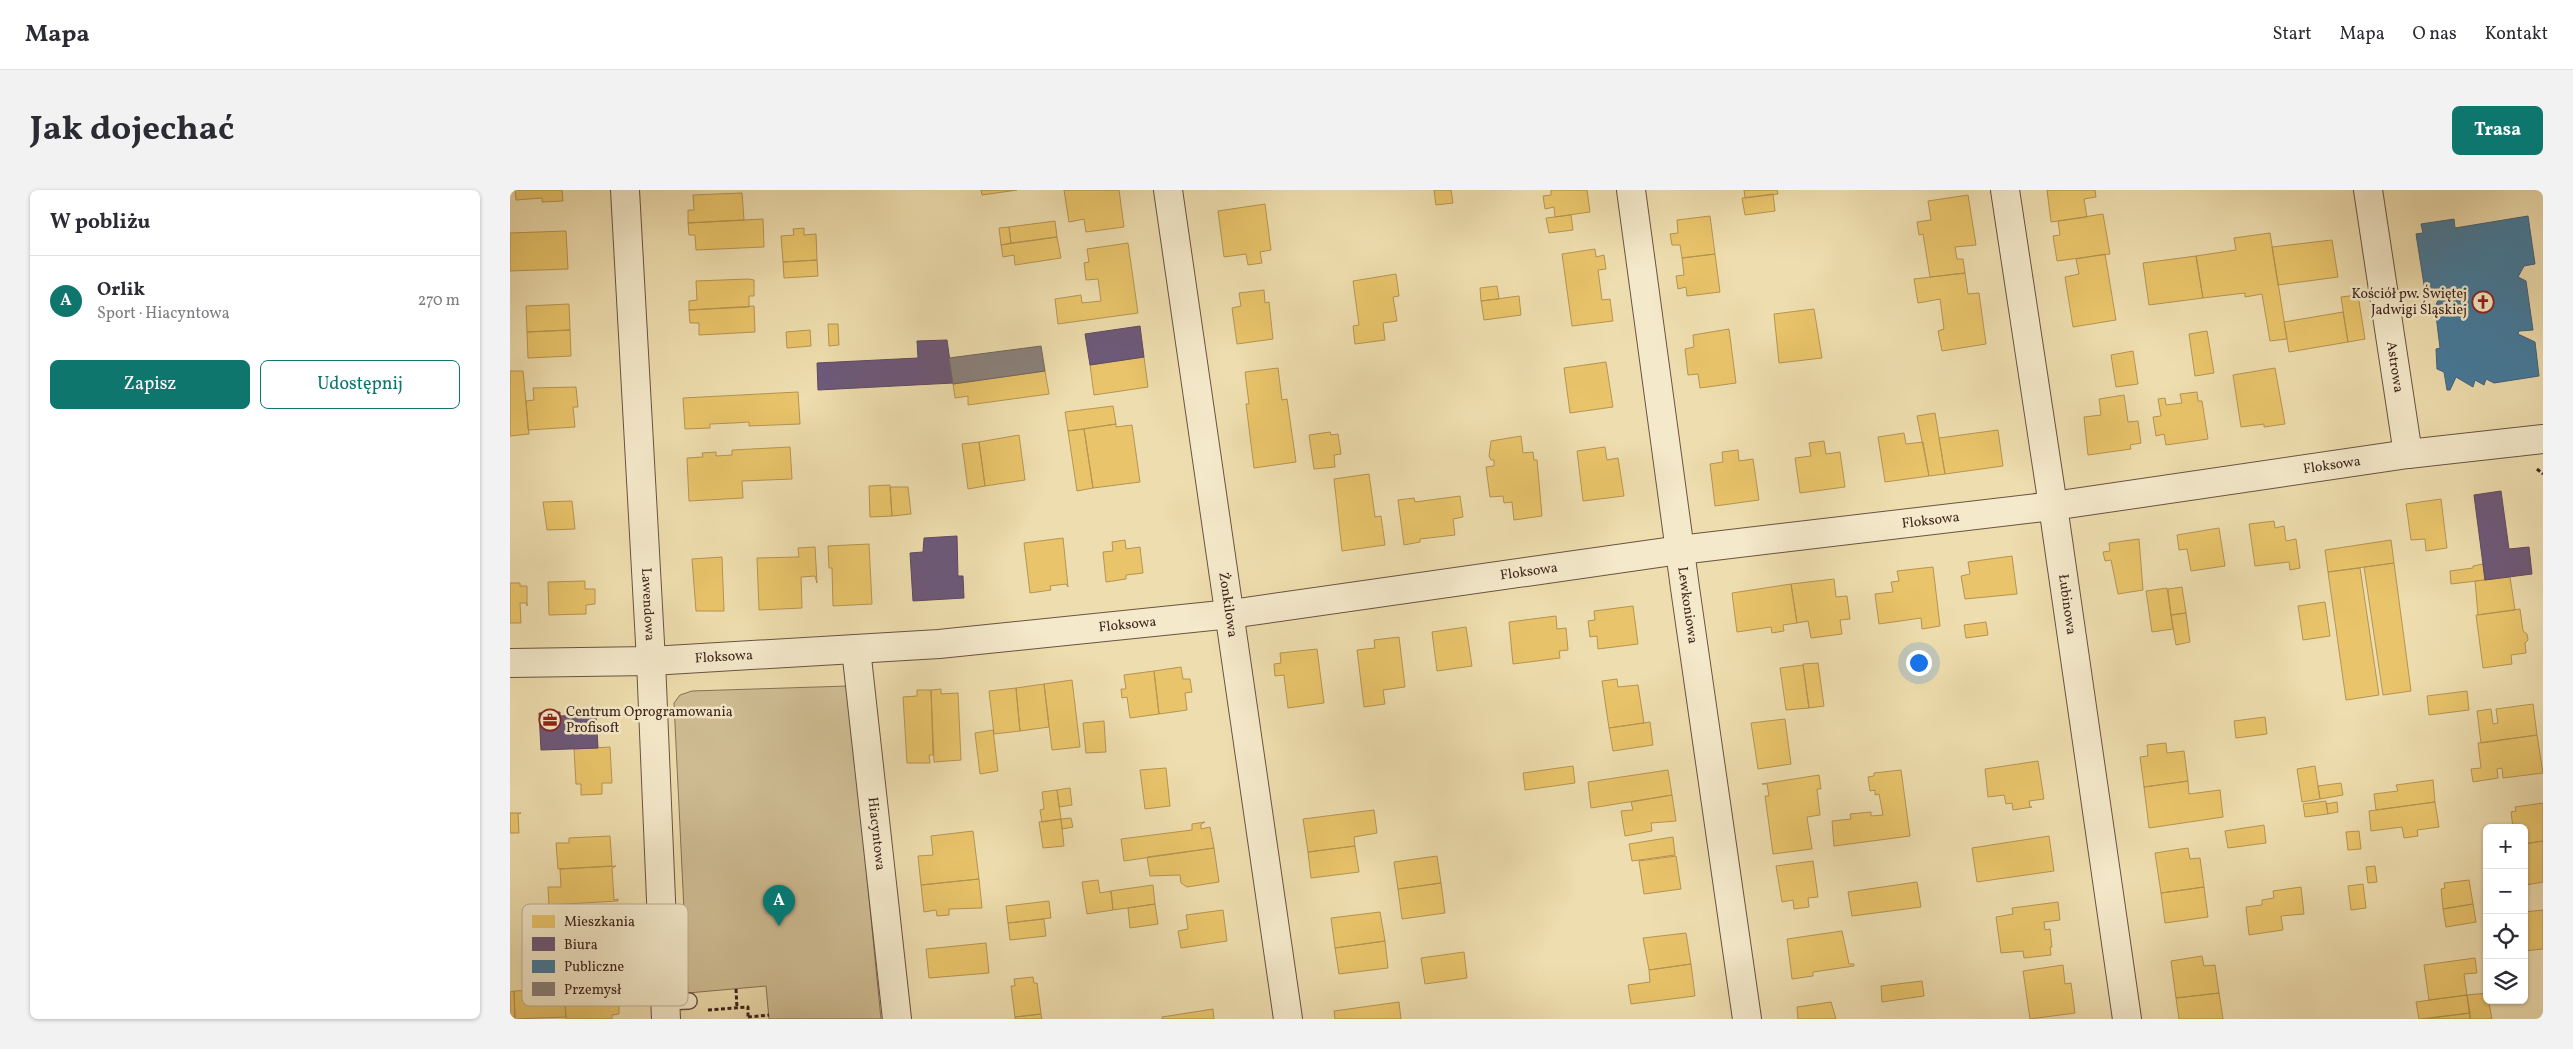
<!DOCTYPE html>
<html lang="pl">
<meta charset="utf-8">
<style>
body{margin:0;font-family:Vollkorn,serif;background:#f2f2f3;color:#2b2b33}
.controls{position:absolute;right:15px;bottom:15px;display:grid;overflow:hidden;border-radius:8px;box-shadow:0 1px 4px #0004}
.controls button{width:45px;height:45px;display:grid;place-items:center;padding:0;border:0;border-bottom:1px solid #e1e1e2;background:#fff;color:#2b2b33;font:25px sans-serif}
.you{position:absolute;left:1408px;top:472px;width:18px;height:18px;margin:-12px;border:4px solid #fff;border-radius:50%;background:#1a73e8;box-shadow:0 0 0 8px #1a73e833}
.badge{display:grid;place-items:center;width:32px;height:32px;border-radius:50%;background:#0f766e;color:#fff;font-size:16px;font-weight:700}
.pin{position:absolute;translate:-50% -41px;filter:drop-shadow(0 1px 2px #0008)}
.pin::after{content:'';position:absolute;top:26px;width:18px;height:15px;background:inherit;clip-path:polygon(0 0,100% 0,50% 100%)}
.list{margin:0;padding:0;list-style:none}
h2{display:flex;justify-content:space-between;align-items:center;height:65px;margin:0;padding:0 20px;font-size:21px}
h2 small{font-size:16px;font-weight:400;color:#7c7c81}
.list li{display:grid;grid-template-columns:32px 1fr auto;gap:15px;align-items:center;box-sizing:border-box;height:90px;padding:0 20px;border-top:1px solid #e1e1e2}
.list b{display:block;font-size:19px;white-space:nowrap}
.list p{margin:0;font-size:16px;white-space:nowrap;color:#7c7c81}
.list em{font-size:16px;font-style:normal;color:#7c7c81}
.actions{display:flex;gap:10px;padding:15px 20px}
.actions a{flex:1;padding:11px 0;border:1px solid #0f766e;border-radius:8px;text-align:center;font-size:18px;color:#0f766e}
.actions .main{background:#0f766e;color:#fff}
.icon{flex:none;width:28px;height:28px;fill:none;stroke:currentColor;stroke-width:2;stroke-linecap:round;stroke-linejoin:round}
.map{position:relative;flex:none;width:2033px;height:829px;overflow:hidden;border-radius:8px}
header{display:flex;align-items:center;gap:30px;box-sizing:border-box;height:70px;padding:0 25px;background:#fff;border-bottom:1px solid #e1e1e2}
header strong{font-size:24px}
nav{display:flex;gap:28px;margin-inline-start:auto;font-size:18px}
.intro{display:flex;align-items:center;justify-content:space-between;box-sizing:border-box;height:120px;padding:0 30px}
h1{margin:0;font-size:35px}
.button{padding:12px 22px;border-radius:8px;background:#0f766e;color:#fff;font-size:18px;font-weight:700}
main{display:flex;gap:30px;padding:0 30px}
aside{flex:1;background:#fff;border-radius:8px;box-shadow:0 1px 4px #0004}
.map>svg:first-child{display:block}
.green{fill:#d0be95;stroke:#877259}
.homes{fill:#e9c46a;stroke:#b69453}
.offices{fill:#6d597a;stroke:#5f495e}
.public{fill:#457b9d;stroke:#436177}
.industry{fill:#8a817c;stroke:#736560}
.lines{fill:none;stroke-linecap:round;stroke-linejoin:round}
.lane-casing{stroke:#6a5341;stroke-width:18}
.street-casing{stroke:#6a5341;stroke-width:30}
.path{stroke:#3e251d;stroke-width:3;stroke-dasharray:4 2.5;stroke-linecap:butt}
.lane{stroke:#f4e9ca;stroke-width:15}
.street{stroke:#f4e9ca;stroke-width:28}
.labels{text-anchor:middle;dominant-baseline:central;stroke-width:5;stroke-linejoin:round;paint-order:stroke}
.poi-label{font-size:14px;fill:#3e251d;stroke:#f4e9ca;text-anchor:end}
.street-label{font-size:14px;fill:#3e251d;stroke:#f4e9ca}
.key{fill:#f4e9ca;stroke:#bdae96;stroke-width:1}
.key-label{font-size:14px;fill:#3e251d}
</style>
<header>
<strong>Mapa</strong>
<nav><a>Start</a><a>Mapa</a><a>O nas</a><a>Kontakt</a></nav>
</header>
<div class="intro"><h1>Jak dojechać</h1><a class="button">Trasa</a></div>
<main>
<aside>
<h2>W pobliżu<small></small></h2>
<ul class="list">
<li><span class="badge">A</span><div><b>Orlik</b><p>Sport · Hiacyntowa</p></div><em>270 m</em></li>
</ul>
<div class="actions"><a class="main">Zapisz</a><a>Udostępnij</a></div>
</aside>
<div class="map">
<svg width="2033" height="829" viewBox="0 0 2033 829">
<rect width="100%" height="100%" fill="#eeddae"/>
<filter id="stains"><feTurbulence type="fractalNoise" baseFrequency=".004" numOctaves="4"/><feColorMatrix values="0 0 0 0 .2 0 0 0 0 .09 0 0 0 0 .02 0 0 0 .5 -.17"/></filter>
<radialGradient id="worn" r=".72"><stop offset=".6" stop-color="#630" stop-opacity="0"/><stop offset="1" stop-color="#630" stop-opacity=".3"/></radialGradient>
<path class="green" d="M338,496L371,829H259L256,796L178,803L164,513L170,505L182,501Z"/>
<path class="homes" d="M5,0H52L53,11L32,12V8L6,10Z
M471,0H507L472,5Z
M554,0H609L614,37L576,42L574,29L559,32Z
M924,0H941L943,13L926,15Z
M1041,0H1077L1080,22L1045,27L1044,17L1035,19L1033,6L1041,5Z
M1234,0H1267L1268,4L1235,8Z
M1537,0H1585L1586,7L1574,9L1577,27L1541,32Z
M232,3L234,30L178,33V20H184L183,5Z
M1263,4L1265,21L1235,25L1232,8Z
M1458,5L1466,55L1445,57L1447,69H1453L1455,83L1420,87L1413,44L1409,45L1407,32L1421,30L1418,11Z
M755,14L761,60L750,62L752,73L738,75L736,64L714,67L708,21Z
M1593,24L1600,64L1547,71L1543,46L1550,45L1548,31Z
M1061,25L1063,40L1039,43L1036,28Z
M1200,26L1205,64L1172,68L1170,55H1162L1160,44L1168,43L1167,30Z
M253,29L254,57L186,60L185,45H179L178,33Z
M545,31L547,47L501,53L499,37Z
M499,37L501,53L491,55L489,38Z
M294,38V45L306,44L307,70L273,72L271,46L284,45L283,39Z
M56,41L58,79L0,81V43Z
M1760,43L1777,149L1760,151L1752,104L1735,107V103L1693,108L1686,66L1726,60L1724,48Z
M547,47L551,68L505,75L504,65L493,67L491,55Z
M1822,50L1828,87L1768,95L1762,57Z
M618,53L628,123L548,134L545,109L571,105L572,113L591,111L588,89L576,90L574,73L579,72L577,59Z
M1085,59L1086,67L1094,65L1096,79L1088,80L1092,110L1100,109L1103,131L1062,136L1052,64Z
M1205,64L1210,102L1177,106L1176,97L1168,99L1166,86L1174,85L1172,68Z
M1595,64L1606,130L1563,137L1555,87L1569,84L1566,69Z
M1686,66L1693,108L1639,115L1633,73Z
M307,70L308,86L274,88L273,72Z
M1455,83L1458,104L1469,103L1476,154L1432,161L1428,141L1434,139L1430,109L1408,113L1404,89Z
M886,84L889,106L883,107L887,131L873,133L875,150L845,154L843,136L849,135L843,91Z
M238,89L244,90V106H239V117L179,120V111L187,110L186,91Z
M987,96L989,109L971,111L970,98Z
M754,100L755,113L759,112L763,149L727,154L722,118L731,116L729,103Z
M1848,105L1855,149L1838,152L1831,107Z
M1009,106L1011,125L974,130L971,111Z
M59,114L60,140L17,142L16,116Z
M244,116L245,142L189,145V133H180L179,120Z
M1304,119L1312,168L1269,173L1264,124Z
M1833,122L1838,152L1779,162L1774,132Z
M318,134H328L329,155L319,156Z
M1219,139L1226,193L1190,198L1188,184L1178,185L1175,159L1184,157L1183,145Z
M60,140L61,166L18,168L17,142Z
M300,140L301,156L277,158L276,142Z
M1697,141L1704,183L1685,186L1679,144Z
M1623,161L1628,194L1606,197L1601,165Z
M634,167L638,197L584,205L580,175Z
M1096,172L1103,217L1060,223L1054,178Z
M768,178L772,210L777,209L786,272L744,278L736,214H739L735,182Z
M1765,178L1775,234L1754,237V234L1731,237L1723,185Z
M0,181H13L19,244L0,246Z
M535,181L539,204L458,215V206L445,208L443,194Z
M66,197L68,217H63L65,237L18,240L16,211L24,210L23,198Z
M288,202L290,234L239,236V232L223,233L200,234V238L175,239L173,208Z
M1687,202L1688,211H1692L1698,249L1656,255L1654,244L1646,246L1643,227L1651,226L1648,209L1655,208L1656,215L1672,213L1670,204Z
M1614,205L1618,232L1628,231L1631,253L1620,255L1621,259L1578,265L1574,227L1591,225L1589,209Z
M603,216L606,234L558,241L555,222Z
M1425,223L1435,284L1419,286L1407,226Z
M606,234V237L622,235L630,292L583,298L574,239Z
M574,239L583,298L567,301L558,241Z
M1488,240L1493,276L1435,284L1429,248Z
M820,242L821,245L828,244L831,264L824,265L825,277L804,279L799,245Z
M1394,243L1396,254L1413,252L1419,286L1375,292L1368,247Z
M509,245L515,290L475,296L469,252Z
M1011,246L1013,263L1023,262L1024,270H1027L1032,326L1004,330L1002,312L994,313L993,306L980,307L976,277L984,276V270H981L979,266L981,251Z
M1314,251L1316,264L1330,262L1335,297L1290,303L1285,268L1301,266L1299,253Z
M469,252L475,296L458,299L452,254Z
M280,257L282,289L232,291L233,308L179,311L177,268L193,267L192,263L206,262V266L222,265V260Z
M1095,257L1097,270L1108,268L1114,306L1073,311L1067,261Z
M1228,260L1229,271L1243,269L1249,310L1205,316L1200,274L1213,272L1212,262Z
M859,284L865,327L871,326L875,355L832,361L824,289Z
M380,295L382,326L360,327L359,296Z
M380,297H398L401,324L382,326Z
M950,306L953,327L943,329L945,345L910,349V352L894,355L888,310L904,308L905,312Z
M1931,309L1937,358L1916,361L1915,349L1901,350L1896,314Z
M62,311L65,339L37,340L33,312Z
M1764,331L1765,338L1774,336L1776,351L1786,349L1790,378L1780,380L1779,372L1745,376L1739,334Z
M1709,338L1715,376L1681,381L1677,359L1669,360L1667,345Z
M553,348L558,397L556,394L540,396L541,400L520,403L514,353Z
M1629,349L1633,400L1608,404L1601,370L1595,371L1593,362L1600,361L1599,353Z
M615,350L616,359L630,357L633,383L616,385V389L596,392L593,362L603,361L602,352Z
M1881,350L1884,373L1818,382L1815,360Z
M359,354L362,414L323,416L322,378H319L318,356Z
M305,357L307,393L305,386L291,387L292,418L249,420L247,368L289,367L288,358Z
M1502,366L1507,404L1455,409L1451,386L1460,384L1458,372Z
M212,367L214,421H186L182,369Z
M1884,373L1901,501L1873,505L1854,377Z
M1973,374L1975,390L1941,394L1940,381L1963,378V376Z
M1423,377L1430,436L1412,439L1411,428L1369,434L1365,404L1383,402L1381,392L1389,391L1387,381Z
M1850,378L1869,505L1836,510L1818,382Z
M2000,387L2005,420L1968,425L1965,391Z
M1324,389L1326,407L1337,406L1340,429L1330,430L1332,444L1301,448L1298,431L1287,433L1281,394Z
M75,391V399H85V414L76,415V424L39,425L38,392Z
M0,393H10V396H17V416V413H10L11,433H0Z
M1281,394L1287,433L1273,435L1274,441L1262,443L1261,437L1227,442L1222,403Z
M1672,397L1676,423L1661,425L1658,399Z
M1657,398L1663,439L1642,442L1636,401Z
M1815,412L1820,446L1793,450L1788,416Z
M1123,416L1128,454L1088,459L1087,446L1080,447L1078,431L1085,430L1084,421Z
M2010,419L2013,441L2017,444L2018,450L2015,453L2016,463L2001,465L2002,474L1973,478L1966,425Z
M1676,423L1680,452L1666,455L1661,425Z
M1046,426L1047,439L1056,438L1058,460L1049,461L1050,468L1003,474L999,432Z
M1476,432L1478,445L1456,448L1454,435Z
M956,437L962,476L927,481L922,442Z
M889,447L895,497L873,500L875,514L854,517L847,460L865,458L864,450Z
M807,459L814,513L778,518L774,485L765,486L764,474L771,473L770,463Z
M1308,473L1314,516L1299,518L1293,474Z
M1293,475L1299,518L1276,520L1270,478Z
M671,477L673,489H680L682,502L675,503L677,520L649,524L644,481Z
M644,481L649,524L620,528L617,507L612,508L611,499H616L614,485Z
M1107,489L1108,497L1128,495L1134,533L1099,538L1092,491Z
M562,490L570,557L542,560L534,494Z
M534,494L539,537L510,541L506,498Z
M506,498L510,541L484,544L479,501Z
M431,499V504L448,503L451,570L424,572L421,500Z
M407,500H421L423,565H419L420,573H397L393,507L407,506Z
M1957,501L1959,520L1919,525L1917,506Z
M2023,514L2027,545L1971,553L1967,521L1981,519L1983,534L1988,533L1986,519Z
M1755,527L1757,544L1726,548L1724,531Z
M1275,529L1281,574L1248,579L1241,533Z
M594,531L596,562L576,563L573,533Z
M1140,532L1143,555L1103,561L1099,538Z
M483,540L488,581L470,584L465,543Z
M2027,545L2033,583L1993,588L1992,578L1987,579L1988,588L1963,592L1961,579L1971,578L1968,553Z
M1656,553L1657,563L1674,561L1678,591L1634,597L1630,567L1638,566L1637,555Z
M100,557L102,593H92V604L71,605V594H66L64,559Z
M1528,571L1534,609L1519,611L1520,617H1522L1503,620L1502,613L1496,614L1494,605L1478,607L1475,579Z
M1063,576L1065,593L1015,600L1013,583Z
M1805,576L1810,609L1792,612L1787,579Z
M656,578L660,616L635,619L630,580Z
M1158,580L1162,605L1081,618L1078,592Z
M1391,580L1400,646L1324,656L1322,631L1341,629L1340,624L1361,622V626L1373,625L1369,604L1365,605V600L1360,601L1358,587L1364,586V583Z
M1309,585L1311,599H1307L1310,625L1297,627L1302,659L1263,664L1255,606H1259L1257,594H1252Z
M1923,590L1925,612L1866,620L1864,604L1888,601L1886,595Z
M1678,591L1679,604L1710,600L1713,627L1639,638L1634,597Z
M1831,593L1833,605L1810,609L1808,596Z
M560,598L562,615L549,617L547,600Z
M547,600L551,629L532,632L530,620L534,619L532,602Z
M1162,605L1166,631L1141,633L1142,641L1115,646L1111,621L1123,620L1121,612Z
M1816,611L1818,624L1795,627L1793,614Z
M1827,612L1828,622L1818,624L1816,614Z
M1925,612L1929,637L1907,640L1908,646L1894,648L1892,637L1861,641L1859,621Z
M2033,613V651L2014,654V638H2003L2001,622L2006,621L2005,617Z
M864,620L867,643L844,647L845,656L798,662L793,629Z
M0,623H11L8,624L9,643H0Z
M561,628L563,637L552,639L551,629Z
M551,629L554,656L533,658L529,632Z
M695,632L691,634V639L700,637L704,658L614,671L611,649L682,640V634Z
M1754,635L1756,653L1718,658L1715,641Z
M463,641L469,689L411,695L408,666L423,665L421,646Z
M1849,641L1851,659L1838,660L1836,642Z
M100,646L102,676L48,679L46,653H59V648Z
M1539,646L1544,681L1467,692L1462,658Z
M1163,647L1165,665L1122,671L1119,654Z
M2033,651V692L2016,695L2014,654Z
M845,656L849,682L801,688L798,662Z
M704,658L709,692L677,697L671,693L670,685L640,686L637,667Z
M1678,658L1680,669L1690,668L1694,697L1651,703L1645,663Z
M927,666L931,693L888,699L884,672Z
M1166,666L1171,699L1134,704L1129,671Z
M1303,671L1308,707L1298,708L1299,717L1284,719L1283,710L1272,712L1266,676Z
M106,676L102,678L104,710L108,709V711L39,715L38,697H51L50,679Z
M1865,676L1867,692L1858,693L1856,677Z
M469,689L472,718L439,719V725L427,726L426,720L414,722L411,695Z
M588,690L590,703L601,701L603,720L577,724L572,692Z
M1959,690L1963,714L1933,719L1931,699L1935,698L1934,693Z
M1407,692L1411,717L1342,726L1338,702Z
M931,693L935,723L892,729L888,699Z
M1853,694L1856,718L1841,720L1838,696Z
M643,695L645,714L603,720L601,701Z
M1694,697L1698,727L1655,733L1651,703Z
M1791,697L1794,724L1771,726L1773,740L1739,745L1736,717L1752,715V710L1764,708L1763,701Z
M539,711L541,728L498,733L496,716Z
M1548,712L1550,730L1534,732L1535,740L1540,739L1542,757H1540L1541,765L1514,768L1513,761L1491,763L1486,727L1503,724L1502,718Z
M645,714L648,734L620,738L618,718Z
M1963,714L1966,732L1936,737L1933,719Z
M713,720L717,751L671,758L668,741L678,739L676,725Z
M2033,720V759L2014,761V722Z
M870,722L875,751L825,758L821,728Z
M534,729L536,746L500,750L498,733Z
M1332,741L1339,774H1344V776L1303,782V786L1282,789L1277,749Z
M1176,743L1181,774L1139,780L1133,748Z
M875,751L878,778L829,784L825,758Z
M476,753L479,783L419,788L416,759Z
M954,762L957,788L915,794L911,768Z
M1692,766L1694,776L1705,775L1709,803L1666,808L1661,771Z
M1965,768L1967,783L1954,784L1957,805L1919,810L1914,775Z
M1181,774L1185,806L1121,814L1118,795L1140,792L1139,780Z
M1553,775L1555,794L1561,793L1565,823L1520,829L1513,781Z
M523,787L524,793H527L531,824L505,827L501,796H505L504,789Z
M1412,791L1414,806L1372,812L1371,796Z
M100,796L101,815H109V824L102,825V829H56L54,799Z
M54,799L56,827L5,829L4,801Z
M4,801L5,829H0V802Z
M1709,803L1713,829H1669L1666,808Z
M1977,803L1982,829H1960L1957,805Z
M1957,805L1960,823L1909,829L1906,812Z
M889,812L891,829H825L824,821Z
M1321,812L1326,829H1288L1287,817Z
M703,819L704,829H652V827Z
M1960,823V829H1915Z
M531,824L532,829H505V827Z"/>
<path class="offices" d="M630,136L634,167L580,175L575,144Z
M437,150L443,193L308,200L307,173L408,168L407,151Z
M1991,301L1999,359L2019,357L2022,384L1975,390L1964,305Z
M447,346L448,386H453L454,408L403,411L400,363L413,362L414,348Z
M50,522V526L86,524L88,558L31,560L29,523Z"/>
<path class="public" d="M2018,26L2025,74L2014,76L2008,87L2016,91L2023,140L2009,141L2008,144L2025,152L2029,186L1984,193L1976,189L1974,195L1965,190L1963,197L1946,187L1940,200H1937L1934,182L1927,179L1926,159L1930,158L1925,117L1929,108L1915,101L1906,44L1913,43L1911,34L1944,29L1945,38Z"/>
<path class="industry" d="M531,156L535,181L443,194L439,168Z"/>
<g class="lines">
<g class="lane-casing">
<path id="lane" d="M155,812L179,811"/>
</g>
<g class="street-casing">
<g id="street">
<path id="s1" d="M115,0L141,471L156,829"/>
<path id="s2" d="M658,0L778,829"/>
<path id="s3" d="M1121,0L1175,398L1237,829"/>
<path id="s4" d="M1495,0L1543,316L1617,829"/>
<path id="s5" d="M1858,0L1898,264"/>
<path id="s6" d="M346,459L387,829"/>
<path id="s7" d="M0,473L141,471L429,454L721,424L1170,360L1543,316L1898,264L2033,249"/>
</g>
</g>
<path class="path" d="M2027,279L2033,284
M226,799L227,818
M198,820L238,817V829
M238,827L259,825"/>
<use href="#lane" class="lane"/>
<use href="#street" class="street"/>
</g>
<defs>
<g id="church-ring" transform="scale(1.125)"><circle r="9.5" fill="#f4e9ca" stroke="#8f2418" stroke-width="1.5"/><path d="M-1.2-6h2.4v3.5h3.3v2.4h-3.3V6h-2.4V-.1h-3.3v-2.4h3.3Z" fill="#8f2418"/></g>
<g id="office-ring" transform="scale(1.125)"><circle r="9.5" fill="#f4e9ca" stroke="#8f2418" stroke-width="1.5"/><path d="M-6-3h4V-5.5h4V-3h4V5H-6ZM-1-4.5V-3h2v-1.5ZM-6 0V1H6V0Z" fill="#8f2418"/></g>
</defs>
<g fill-rule="evenodd">
<use href="#church-ring" x="1973" y="112"/>
<use href="#office-ring" x="40" y="530"/>
</g>
<g class="labels">
<g class="poi-label">
<text x="1957" y="104">Kościół pw. Świętej<tspan x="1957" dy="16">Jadwigi Śląskiej</tspan></text>
<text x="56" y="522" text-anchor="start">Centrum Oprogramowania<tspan x="56" dy="16">Profisoft</tspan></text>
</g>
<g class="street-label">
<text stroke="none"><textPath href="#s5" startOffset="179">Astrowa</textPath></text>
<text stroke="none"><textPath href="#s7" startOffset="1834">Floksowa</textPath></text>
<text stroke="none"><textPath href="#s7" startOffset="1429">Floksowa</textPath></text>
<text stroke="none"><textPath href="#s7" startOffset="1024">Floksowa</textPath></text>
<text stroke="none"><textPath href="#s1" startOffset="415">Lawendowa</textPath></text>
<text stroke="none"><textPath href="#s2" startOffset="419">Żonkilowa</textPath></text>
<text stroke="none"><textPath href="#s4" startOffset="419">Łubinowa</textPath></text>
<text stroke="none"><textPath href="#s3" startOffset="419">Lewkoniowa</textPath></text>
<text stroke="none"><textPath href="#s7" startOffset="619">Floksowa</textPath></text>
<text stroke="none"><textPath href="#s7" startOffset="214">Floksowa</textPath></text>
<text stroke="none"><textPath href="#s6" startOffset="186">Hiacyntowa</textPath></text>
</g>
</g>
<rect x="12" y="714" width="166" height="102" rx="8" class="key"/>
<rect x="22" y="725" width="23" height="13" fill="#e9c46a"/>
<rect x="22" y="747" width="23" height="14" fill="#6d597a"/>
<rect x="22" y="770" width="23" height="13" fill="#457b9d"/>
<rect x="22" y="792" width="23" height="14" fill="#8a817c"/>
<g class="key-label">
<text x="54" y="736">Mieszkania</text>
<text x="54" y="759">Biura</text>
<text x="54" y="781">Publiczne</text>
<text x="54" y="804">Przemysł</text>
</g>
<rect width="100%" height="100%" filter="url(#stains)"/>
<rect width="100%" height="100%" fill="url(#worn)"/>
</svg>
<div class="controls">
<button>+</button>
<button>−</button>
<button><svg class="icon" aria-label="locate" viewBox="0 0 24 24"><circle cx="12" cy="12" r="6"/><path d="M12 2v4M12 18v4M2 12h4M18 12h4"/></svg></button>
<button><svg class="icon" aria-label="layers" viewBox="0 0 24 24"><path d="M12 4l9 5-9 5-9-5zM3 14l9 5 9-5"/></svg></button>
</div>
<div class="you"></div>
<div class="pin badge" style="left:269px;top:736px">A</div>
</div>
</main>
